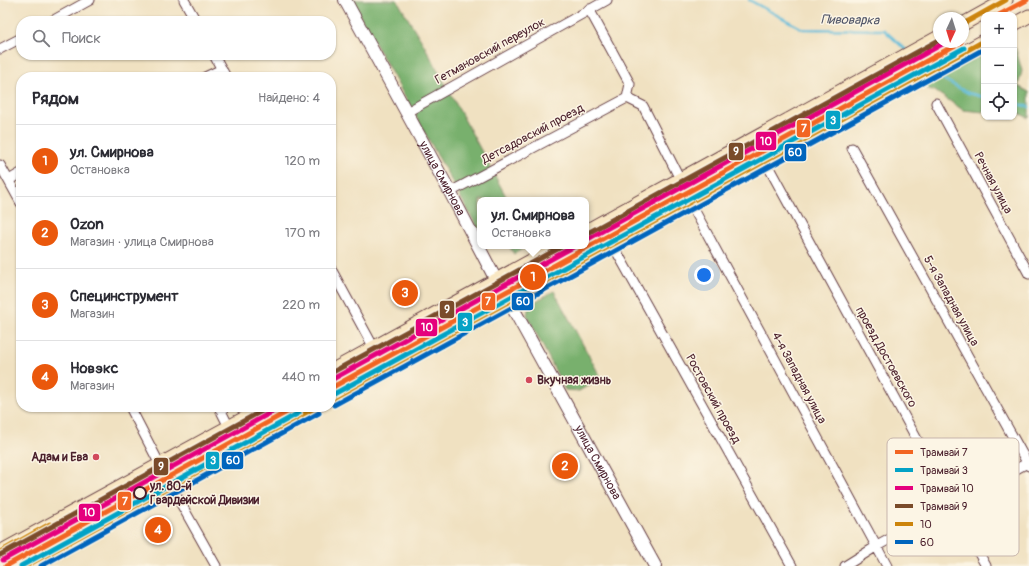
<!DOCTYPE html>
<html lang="ru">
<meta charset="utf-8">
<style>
body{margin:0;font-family:Pangolin,sans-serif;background:#f7f7f7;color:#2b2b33}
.controls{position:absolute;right:12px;top:12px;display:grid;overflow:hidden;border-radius:8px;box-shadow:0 1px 3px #0004}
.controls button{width:36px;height:36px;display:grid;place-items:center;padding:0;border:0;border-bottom:1px solid #e1e1e2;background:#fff;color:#2b2b33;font:20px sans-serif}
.compass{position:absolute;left:933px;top:12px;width:36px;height:36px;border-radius:50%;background:#fff;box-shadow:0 1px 3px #0004;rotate:184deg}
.you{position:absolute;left:704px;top:275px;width:14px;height:14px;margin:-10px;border:3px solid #fff;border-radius:50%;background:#1a73e8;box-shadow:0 0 0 6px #1a73e833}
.badge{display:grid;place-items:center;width:26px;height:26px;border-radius:50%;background:#ea580c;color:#fff;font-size:13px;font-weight:700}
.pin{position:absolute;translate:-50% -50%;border:2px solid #fff;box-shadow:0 1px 4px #0006}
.popup{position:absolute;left:477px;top:197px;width:112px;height:52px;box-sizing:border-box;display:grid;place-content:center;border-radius:8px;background:#fff;filter:drop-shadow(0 1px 3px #0005);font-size:13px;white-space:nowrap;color:#7c7c81}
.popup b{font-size:15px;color:#2b2b33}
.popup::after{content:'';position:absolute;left:50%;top:100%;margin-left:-8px;border:8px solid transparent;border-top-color:#fff}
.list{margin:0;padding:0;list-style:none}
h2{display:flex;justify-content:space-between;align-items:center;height:52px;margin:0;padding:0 16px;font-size:17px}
h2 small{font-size:13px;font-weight:400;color:#7c7c81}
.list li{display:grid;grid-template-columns:26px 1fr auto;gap:12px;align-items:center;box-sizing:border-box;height:72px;padding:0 16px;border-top:1px solid #e1e1e2}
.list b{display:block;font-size:15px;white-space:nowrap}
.list p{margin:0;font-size:13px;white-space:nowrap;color:#7c7c81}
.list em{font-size:13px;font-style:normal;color:#7c7c81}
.icon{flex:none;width:22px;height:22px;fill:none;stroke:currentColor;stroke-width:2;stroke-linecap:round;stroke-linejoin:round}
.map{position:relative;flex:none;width:1029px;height:566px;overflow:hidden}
.search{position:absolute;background:#fff;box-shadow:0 1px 3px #0004;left:16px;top:16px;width:320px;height:44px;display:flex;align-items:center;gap:10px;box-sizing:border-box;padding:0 14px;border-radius:16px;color:#7c7c81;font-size:15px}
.panel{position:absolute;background:#fff;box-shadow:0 1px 3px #0004;left:16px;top:72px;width:320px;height:340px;border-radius:16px}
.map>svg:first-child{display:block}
.forest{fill:#78b06d;stroke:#61684c}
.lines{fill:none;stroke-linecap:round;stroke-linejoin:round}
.stream{stroke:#5abad9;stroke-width:2.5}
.minor-casing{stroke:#633c42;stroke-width:11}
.tertiary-casing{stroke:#633c42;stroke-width:14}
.secondary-casing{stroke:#633c42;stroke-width:15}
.minor{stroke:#fff;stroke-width:9}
.tertiary{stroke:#fff;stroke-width:12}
.secondary{stroke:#f9e7c3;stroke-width:13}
.bus-1-casing{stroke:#fcf5e5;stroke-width:8}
.bus-2-casing{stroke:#fcf5e5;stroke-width:8}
.bus-1{stroke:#cc840b;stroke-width:5}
.bus-2{stroke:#0065bd;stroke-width:5}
.tram-1-casing{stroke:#fcf5e5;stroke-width:8}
.tram-2-casing{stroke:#fcf5e5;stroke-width:8}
.tram-3-casing{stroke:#fcf5e5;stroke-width:8}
.tram-4-casing{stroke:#fcf5e5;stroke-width:8}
.tram-1{stroke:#f26522;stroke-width:5}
.tram-2{stroke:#04a2c6;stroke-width:5}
.tram-3{stroke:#e5007d;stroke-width:5}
.tram-4{stroke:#7a4b2a;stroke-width:5}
.poi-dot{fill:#d1495b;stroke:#fcf5e5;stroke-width:1.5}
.stop-dot{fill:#fcf5e5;stroke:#4a1f2b;stroke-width:2}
.labels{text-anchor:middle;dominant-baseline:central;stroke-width:3;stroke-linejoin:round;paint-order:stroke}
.street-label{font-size:12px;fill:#4a1f2b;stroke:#fcf5e5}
.poi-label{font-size:12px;font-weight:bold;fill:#4a1f2b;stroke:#fcf5e5;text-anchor:start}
.stop-label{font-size:12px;font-weight:bold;fill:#4a1f2b;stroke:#fcf5e5;text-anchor:start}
.water-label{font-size:13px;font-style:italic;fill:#505568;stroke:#fcf5e5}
.key{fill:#fcf5e5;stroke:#c7b5ad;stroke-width:1}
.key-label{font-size:11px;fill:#4a1f2b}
.line-badge{stroke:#fcf5e5;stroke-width:1.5}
.badge-label{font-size:11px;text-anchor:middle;font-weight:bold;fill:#fff}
</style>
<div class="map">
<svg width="1029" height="566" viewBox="0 0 1029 566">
<rect width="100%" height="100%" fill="#fcf5e5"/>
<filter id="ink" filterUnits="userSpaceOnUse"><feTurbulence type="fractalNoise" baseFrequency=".025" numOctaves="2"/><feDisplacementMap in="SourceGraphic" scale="8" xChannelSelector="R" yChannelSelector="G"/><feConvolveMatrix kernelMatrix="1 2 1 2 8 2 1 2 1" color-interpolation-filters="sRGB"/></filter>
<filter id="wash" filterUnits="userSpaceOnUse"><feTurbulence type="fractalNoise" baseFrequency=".012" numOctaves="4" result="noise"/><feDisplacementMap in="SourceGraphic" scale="16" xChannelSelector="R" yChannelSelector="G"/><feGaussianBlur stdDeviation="0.9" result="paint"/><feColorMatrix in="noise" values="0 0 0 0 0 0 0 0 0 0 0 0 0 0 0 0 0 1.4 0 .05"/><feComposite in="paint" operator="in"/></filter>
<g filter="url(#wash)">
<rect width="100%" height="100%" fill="#f0e1c1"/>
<path class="forest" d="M351,0H397L424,45L508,200H480V232Z
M1014,47L1016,49L1022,71L1018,86L1029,92V118L1014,111Z
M984,54V112L963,110L935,91L921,86Z
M509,246H527L514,254Z
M554,291L601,378L579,391L565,390L527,315L529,305Z"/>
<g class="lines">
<path class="stream" d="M749,0L803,29L884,30L906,50
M913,56L925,68
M932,74L941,78L968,93L984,97
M1014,103L1029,107"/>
</g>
</g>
<g filter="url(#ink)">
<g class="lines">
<g class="minor-casing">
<path id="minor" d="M184,0L196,21
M589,9L630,84L627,98L643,106L680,179
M52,21L90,0
M0,49L21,38
M214,55L226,77
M205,77L222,69
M936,103L1029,274
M407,112L607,0
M852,148L1029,466
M765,161L768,166L986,566
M0,165L21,203
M9,180L21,173
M450,192L627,98
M690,202L887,566
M612,244L618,254L792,566
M331,269L374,348
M130,407L171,486L216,566
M219,407L229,427
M845,566L877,546L1029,462"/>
</g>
<g class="tertiary-casing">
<g id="tertiary">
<path id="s1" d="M345,0L450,192L496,280L509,301L655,566"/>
</g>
</g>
<g class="secondary-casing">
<path id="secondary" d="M963,24L1006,0
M1014,24L1029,16
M586,231L939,37
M331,371L558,246
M331,399L984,41
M0,552L265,407
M26,566L316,407"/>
</g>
<use href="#minor" class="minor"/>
<use href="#tertiary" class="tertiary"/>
<use href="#secondary" class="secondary"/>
<g class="bus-1-casing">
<path id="bus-1" d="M963,24L1006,0
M331,399L984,41
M0,552L50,524
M26,566L316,407"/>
</g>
<g class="bus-2-casing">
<path id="bus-2" d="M334,405L984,49
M3,558L53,530
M41,566L319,413"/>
</g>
<use href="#bus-1" class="bus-1"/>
<use href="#bus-2" class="bus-2"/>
<g class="tram-1-casing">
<path id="tram-1" d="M999,15L1027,0
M331,388L961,42
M6,566L296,407"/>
</g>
<g class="tram-2-casing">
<path id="tram-2" d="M334,394L964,48
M21,566L299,413"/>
</g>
<g class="tram-3-casing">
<path id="tram-3" d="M586,240L946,42
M331,380L575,246
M3,560L281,407"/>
</g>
<g class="tram-4-casing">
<path id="tram-4" d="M586,234L939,40
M331,373L563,246
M0,555L269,407"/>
</g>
<use href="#tram-1" class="tram-1"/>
<use href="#tram-2" class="tram-2"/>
<use href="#tram-3" class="tram-3"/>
<use href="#tram-4" class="tram-4"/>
</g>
</g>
<g class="poi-dot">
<circle cx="529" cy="380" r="4"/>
<circle cx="96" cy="457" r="4"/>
</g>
<circle class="stop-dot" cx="140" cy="493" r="6"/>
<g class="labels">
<g class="street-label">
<text transform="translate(490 51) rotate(-29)">Гетмановский переулок</text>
<text transform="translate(533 134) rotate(-28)">Детсадовский проезд</text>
<text stroke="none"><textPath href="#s1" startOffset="203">улица Смирнова</textPath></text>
<text transform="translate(993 183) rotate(62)">Речная улица</text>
<text transform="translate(951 301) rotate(61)">5-я Западная улица</text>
<text transform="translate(886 357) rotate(61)">проезд Достоевского</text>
<text transform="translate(799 378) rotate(62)">4-я Западная улица</text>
<text transform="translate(713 399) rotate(61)">Ростовский проезд</text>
<text stroke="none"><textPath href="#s1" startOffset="527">улица Смирнова</textPath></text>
</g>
<g class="poi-label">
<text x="537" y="380">Вкучная жизнь</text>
<text x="88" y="457" text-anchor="end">Адам и Ева</text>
</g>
<g class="stop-label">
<text x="150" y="486">ул. 80-й<tspan x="150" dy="14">Гвардейской Дивизии</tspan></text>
</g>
<g class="water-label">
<text transform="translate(850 20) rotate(1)">Пивоварка</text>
</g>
</g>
<rect x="887" y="438" width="132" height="118" rx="6" class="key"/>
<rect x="895" y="450" width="18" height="4" fill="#f26522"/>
<rect x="895" y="468" width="18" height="4" fill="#04a2c6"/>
<rect x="895" y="486" width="18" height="4" fill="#e5007d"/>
<rect x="895" y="504" width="18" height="4" fill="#7a4b2a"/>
<rect x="895" y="522" width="18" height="4" fill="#cc840b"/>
<rect x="895" y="540" width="18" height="4" fill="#0065bd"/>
<g class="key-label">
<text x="920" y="456">Трамвай 7</text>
<text x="920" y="474">Трамвай 3</text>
<text x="920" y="492">Трамвай 10</text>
<text x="920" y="510">Трамвай 9</text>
<text x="920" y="528">10</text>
<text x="920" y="546">60</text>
</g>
<g class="line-badge">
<rect x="825" y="110" width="16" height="20" rx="4" fill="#04a2c6"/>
<rect x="796" y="119" width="15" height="19" rx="4" fill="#f26522"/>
<rect x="755" y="131" width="22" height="20" rx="4" fill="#e5007d"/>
<rect x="728" y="142" width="16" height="19" rx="4" fill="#7a4b2a"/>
<rect x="784" y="143" width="23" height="19" rx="4" fill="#0065bd"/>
<rect x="481" y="292" width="15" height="19" rx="4" fill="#f26522"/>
<rect x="511" y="292" width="23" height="19" rx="4" fill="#0065bd"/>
<rect x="439" y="300" width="16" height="19" rx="4" fill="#7a4b2a"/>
<rect x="457" y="312" width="16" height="20" rx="4" fill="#04a2c6"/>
<rect x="415" y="318" width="23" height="19" rx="4" fill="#e5007d"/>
<rect x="205" y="451" width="15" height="19" rx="4" fill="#04a2c6"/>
<rect x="221" y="451" width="23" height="19" rx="4" fill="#0065bd"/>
<rect x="153" y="457" width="16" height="19" rx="4" fill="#7a4b2a"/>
<rect x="117" y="491" width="15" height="20" rx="4" fill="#f26522"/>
<rect x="78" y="503" width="23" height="19" rx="4" fill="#e5007d"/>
</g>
<g class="badge-label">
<text x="833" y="124">3</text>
<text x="804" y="132">7</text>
<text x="766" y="145">10</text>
<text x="736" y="155">9</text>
<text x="795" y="156">60</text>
<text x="488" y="305">7</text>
<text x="523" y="305">60</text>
<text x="447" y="313">9</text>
<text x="465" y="326">3</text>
<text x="427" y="331">10</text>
<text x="213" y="464">3</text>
<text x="233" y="464">60</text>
<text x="161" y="470">9</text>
<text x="125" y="505">7</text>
<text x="89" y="516">10</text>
</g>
</svg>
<div class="controls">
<button>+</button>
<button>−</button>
<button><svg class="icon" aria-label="locate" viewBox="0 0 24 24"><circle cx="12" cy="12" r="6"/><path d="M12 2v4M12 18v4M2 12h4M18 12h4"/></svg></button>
</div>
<svg class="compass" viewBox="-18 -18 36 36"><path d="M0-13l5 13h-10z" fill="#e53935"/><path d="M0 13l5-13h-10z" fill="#7c7c81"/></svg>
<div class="you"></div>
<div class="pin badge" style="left:533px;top:277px">1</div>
<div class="popup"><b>ул. Смирнова</b>Остановка</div>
<div class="pin badge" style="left:565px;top:466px">2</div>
<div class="pin badge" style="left:405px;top:293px">3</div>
<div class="pin badge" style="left:158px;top:530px">4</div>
<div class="search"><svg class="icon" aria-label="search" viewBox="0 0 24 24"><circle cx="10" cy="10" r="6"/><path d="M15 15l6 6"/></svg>Поиск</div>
<section class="panel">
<h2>Рядом<small>Найдено: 4</small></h2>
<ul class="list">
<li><span class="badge">1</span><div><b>ул. Смирнова</b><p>Остановка</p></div><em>120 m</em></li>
<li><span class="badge">2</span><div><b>Ozon</b><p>Магазин · улица Смирнова</p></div><em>170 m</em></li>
<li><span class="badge">3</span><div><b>Специнструмент</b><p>Магазин</p></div><em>220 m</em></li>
<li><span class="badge">4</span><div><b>Новэкс</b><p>Магазин</p></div><em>440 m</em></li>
</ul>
</section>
</div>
